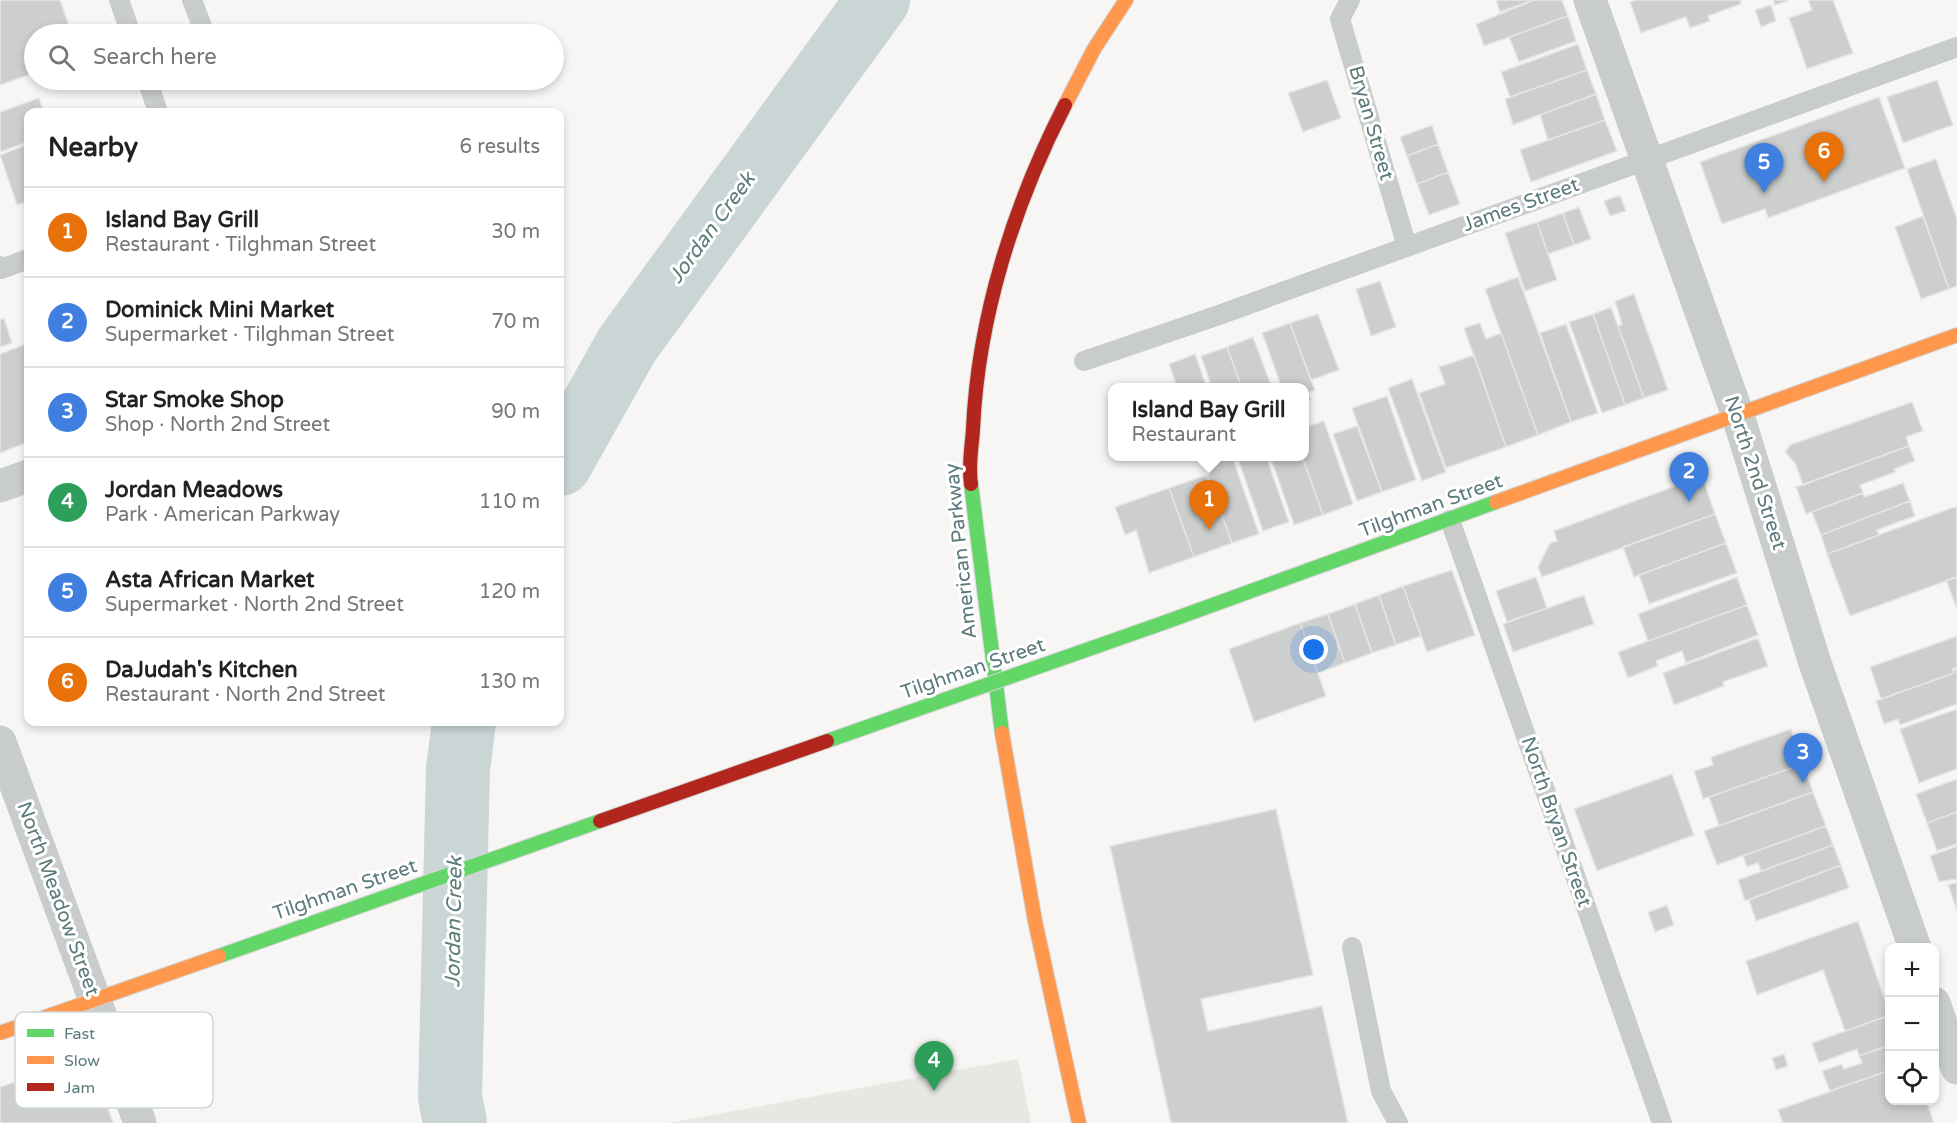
<!DOCTYPE html>
<meta charset="utf-8">
<style>
body{margin:0;font-family:"Varela Round",sans-serif;background:#f6f6f6;color:#222}
.controls{position:absolute;right:18px;bottom:18px;display:grid;overflow:hidden;border-radius:12px;box-shadow:0 3px 9px #0003}
.controls button{width:54px;height:54px;display:grid;place-items:center;padding:0;border:0;border-bottom:2px solid #e0e0e0;background:#fff;color:#222;font:30px sans-serif}
.you{position:absolute;left:1314px;top:650px;width:21px;height:21px;margin:-15px;border:4px solid #fff;border-radius:50%;background:#1a73e8;box-shadow:0 0 0 9px #1a73e833}
.badge{display:grid;place-items:center;width:39px;height:39px;border-radius:50%;background:#545d5d;color:#fff;font-size:20px;font-weight:700}
.pin{position:absolute;translate:-50% -50px;filter:drop-shadow(0 2px 3px #0008)}
.pin::after{content:'';position:absolute;top:32px;width:21px;height:18px;background:inherit;clip-path:polygon(0 0,100% 0,50% 100%)}
.popup{position:absolute;left:1108px;top:383px;width:201px;height:78px;box-sizing:border-box;display:grid;place-content:center;border-radius:12px;background:#fff;filter:drop-shadow(0 2px 4px #0005);font-size:20px;white-space:nowrap;color:#767676}
.popup b{font-size:22px;color:#222}
.popup::after{content:'';position:absolute;left:50%;top:100%;margin-left:-12px;border:12px solid transparent;border-top-color:#fff}
.list{margin:0;padding:0;list-style:none}
h2{display:flex;justify-content:space-between;align-items:center;height:78px;margin:0;padding:0 24px;font-size:26px}
h2 small{font-size:20px;font-weight:400;color:#767676}
.list li{display:grid;grid-template-columns:39px 1fr auto;gap:18px;align-items:center;box-sizing:border-box;height:90px;padding:0 24px;border-top:2px solid #e0e0e0}
.list b{display:block;font-size:22px;white-space:nowrap}
.list p{margin:0;font-size:20px;white-space:nowrap;color:#767676}
.list em{font-size:20px;font-style:normal;color:#767676}
.icon{flex:none;width:33px;height:33px;fill:none;stroke:currentColor;stroke-width:2;stroke-linecap:round;stroke-linejoin:round}
.map{position:relative;flex:none;width:1957px;height:1123px;overflow:hidden}
.search{position:absolute;background:#fff;box-shadow:0 3px 9px #0003;left:24px;top:24px;width:540px;height:66px;display:flex;align-items:center;gap:15px;box-sizing:border-box;padding:0 21px;border-radius:33px;color:#767676;font-size:22px}
.panel{position:absolute;background:#fff;box-shadow:0 3px 9px #0003;left:24px;top:108px;width:540px;height:618px;border-radius:12px}
.map>svg:first-child{display:block}
.green{fill:#e8e8e2}
.lines{fill:none;stroke-linecap:round;stroke-linejoin:round}
.river{stroke:#c9d6d5;stroke-width:64}
.building{fill:#cdcfce;stroke:#e6e6e5;stroke-width:1.5}
.fast-casing{stroke:#d3d4d3;stroke-width:16}
.slow-casing{stroke:#d3d4d3;stroke-width:16}
.jam-casing{stroke:#d3d4d3;stroke-width:16}
.lane{stroke:#c8cccb;stroke-width:20}
.street{stroke:#c8cccb;stroke-width:33}
.fast{stroke:#63d668;stroke-width:14}
.slow{stroke:#ff974d;stroke-width:14}
.jam{stroke:#b3261e;stroke-width:14}
.fast-bridge-casing{stroke:#d3d4d3;stroke-width:16;stroke-linecap:butt}
.slow-bridge-casing{stroke:#d3d4d3;stroke-width:16;stroke-linecap:butt}
.jam-bridge-casing{stroke:#d3d4d3;stroke-width:16;stroke-linecap:butt}
.fast-bridge{stroke:#63d668;stroke-width:14}
.slow-bridge{stroke:#ff974d;stroke-width:14}
.jam-bridge{stroke:#b3261e;stroke-width:14}
.labels{text-anchor:middle;dominant-baseline:central;stroke-width:6;stroke-linejoin:round;paint-order:stroke}
.street-label{font-size:20px;fill:#5c7a7c;stroke:#fff}
.water-label{font-size:21px;font-style:italic;fill:#5b7c78;stroke:#fff}
.key{fill:#fff;stroke:#ced7d8;stroke-width:1.5}
.key-label{font-size:16px;fill:#5c7a7c}
</style>
<div class="map">
<svg width="1957" height="1123" viewBox="0 0 1957 1123">
<rect width="100%" height="100%" fill="#f7f6f5"/>
<path class="green" d="M1018,1059L1031,1123H668Z"/>
<g class="lines">
<path class="river" d="M560,464L627,345L878,0
M455,1123L450,1097L458,769L464,722"/>
</g>
<path class="building" d="M0,0H60L72,34H34V73L0,85Z
M1496,0H1534L1500,12Z
M1534,0H1562L1568,16L1484,46L1476,24Z
M1636,0H1740L1741,4L1708,16L1710,21L1690,28L1686,17L1641,33L1630,2Z
M1773,0H1788V1L1775,5Z
M1808,0H1833L1853,53L1807,69L1789,18L1812,10Z
M1771,5L1776,21L1761,27L1755,10Z
M1568,16L1576,41L1519,62L1509,37Z
M1578,44L1587,70L1510,97L1501,72Z
M1587,70L1596,94L1513,125L1505,99Z
M1327,80L1341,118L1303,132L1288,93Z
M1937,80L1953,125L1903,143L1887,97Z
M1596,94L1605,120L1548,140L1540,115Z
M1879,97L1905,168L1768,218L1765,209L1722,224L1700,162Z
M39,98L44,112H28V142L0,152V112Z
M1605,120L1617,151L1531,182L1520,150Z
M1432,125L1438,144L1407,156L1400,137Z
M28,144V201L17,205L0,155Z
M1438,144L1448,172L1417,184L1407,156Z
M1936,159L1957,219V286L1949,289L1907,169Z
M1448,172L1460,204L1429,215L1417,184Z
M1620,195L1626,211L1610,216L1604,201Z
M1579,207L1591,239L1574,245L1563,213Z
M1563,213L1574,245L1548,254L1537,222Z
M1923,216L1949,289L1921,299L1895,227Z
M1537,222L1557,280L1525,291L1505,233Z
M1518,277L1571,422L1538,435L1485,289Z
M1380,281L1396,327L1371,336L1356,289Z
M1634,294L1668,390L1644,398L1618,326L1622,324L1615,301Z
M1611,307L1644,398L1625,405L1593,314Z
M1318,314L1339,370L1311,380L1290,323Z
M1593,314L1625,405L1602,413L1569,322Z
M4,318L12,343L0,347V320Z
M1290,323L1315,390L1308,393L1311,400L1305,403V388H1282L1262,333Z
M1480,323L1486,339L1501,333L1538,435L1506,447L1464,328Z
M1566,324L1598,413L1571,422L1540,333Z
M1253,337L1271,385L1266,388H1242L1227,347Z
M28,343V442L0,453V354Z
M1227,347L1242,388H1212L1201,356Z
M1195,354L1207,388H1177L1169,364Z
M1474,355L1506,447L1446,468L1419,393L1445,384L1439,367Z
M1412,379L1446,472L1422,481L1388,388Z
M1387,396L1416,480L1382,492L1352,408Z
M1912,402L1923,431L1906,437L1909,446L1803,485L1795,463L1785,452L1790,445Z
M1324,421L1353,504L1323,515L1302,456H1305V427Z
M1357,426L1382,492L1357,501L1333,434Z
M1909,446L1915,461L1894,469L1896,472L1860,485L1863,493L1806,514L1796,487Z
M1222,456H1232L1259,534L1232,543L1207,475L1209,474L1205,463Z
M1237,456H1266L1289,522L1263,531Z
M1270,456H1302L1323,515L1294,525Z
M1207,475L1232,543L1194,557L1169,488Z
M1702,476L1715,514L1542,577L1538,567L1550,543L1557,541L1554,531Z
M1903,483L1910,501L1821,535L1812,512L1863,493L1864,497Z
M1169,488L1194,557L1149,573L1136,530L1125,535L1115,507Z
M1910,501L1915,516L1877,530L1879,535L1827,554L1821,535Z
M1957,506V577L1850,616L1827,554Z
M1715,514L1726,543L1634,577L1623,547Z
M1726,543L1737,573L1649,604L1639,575Z
M1452,570L1475,635L1427,652L1403,586Z
M1536,577L1547,608L1507,622L1496,591Z
M1737,577L1747,605L1648,641L1638,614Z
M1957,577V609L1946,580Z
M1403,586L1421,636L1396,645L1379,595Z
M1379,595L1396,645L1372,653L1355,604Z
M1584,595L1594,624L1513,652L1503,624Z
M1355,604L1372,653L1345,663L1328,614Z
M1747,605L1758,635L1686,663L1682,651L1656,661L1658,666L1628,678L1618,652Z
M1328,614L1345,663L1318,673L1300,623Z
M1300,623L1326,696L1254,722L1229,649Z
M1957,636V667L1953,669L1954,673L1881,699L1870,667Z
M1758,638L1768,666L1723,682L1724,686L1674,705L1663,673Z
M1957,669V704L1900,725L1898,719L1884,724L1876,701L1954,673L1953,670Z
M1957,709V769L1919,783L1900,729Z
M1791,729L1803,764L1703,799L1694,771L1713,765L1711,757Z
M1803,764L1813,792L1719,826L1709,797Z
M1672,774L1694,835L1597,871L1574,809Z
M1957,779V812L1927,823L1916,794Z
M1813,792L1826,826L1717,865L1704,831Z
M1276,809L1313,975L1201,999L1208,1031L1322,1006L1348,1123H1171L1110,846Z
M1957,812V844L1937,851L1927,823Z
M1826,826L1833,845L1761,871L1758,863L1747,867L1743,856Z
M1833,845L1841,865L1745,901L1738,880Z
M1957,846V879L1939,882L1930,856Z
M1841,865L1849,888L1756,921L1749,900Z
M1957,882V911L1948,885Z
M1667,905L1674,925L1655,932L1648,912Z
M1858,921L1890,1015L1845,1031L1823,970L1757,995L1746,961Z
M1890,1015V1045L1859,1056L1857,1049L1819,1063L1812,1043Z
M1890,1045V1070L1830,1091L1822,1071L1842,1064L1844,1069L1862,1063L1859,1056Z
M1784,1054L1788,1066L1776,1070L1772,1058Z
M90,1056L113,1123H0V1087Z
M1890,1070V1100H1926L1934,1123H1783L1778,1110Z"/>
<g class="lines">
<g class="fast-casing">
<path id="fast" d="M971,484L1002,733
M1163,623L1496,502"/>
</g>
<g class="slow-casing">
<path id="slow" d="M1065,105L1094,49L1126,0
M1496,502L1957,335
M1002,733L1035,921L1079,1123"/>
</g>
<g class="jam-casing">
<path id="jam" d="M971,484C968,466 972,446 973,429C978,317 1014,204 1065,105"/>
</g>
<path class="lane" d="M119,0L131,34
M192,0L205,34
M1350,0L1340,19L1407,247
M147,80L158,112
M0,266L1,269L28,259
M1084,361L1219,315L1957,47
M1450,520L1662,1123
M1352,947L1381,1091L1398,1123"/>
<path class="street" d="M1590,0L1737,413L1815,663L1915,948
M0,486L28,476
M0,742L140,1123
M1934,1003L1957,1068"/>
<use href="#fast" class="fast"/>
<use href="#slow" class="slow"/>
<use href="#jam" class="jam"/>
<g class="fast-bridge-casing">
<path id="fast-bridge" d="M827,741L1163,623
M219,956L600,821"/>
</g>
<g class="slow-bridge-casing">
<path id="slow-bridge" d="M0,1033L219,956"/>
</g>
<g class="jam-bridge-casing">
<path id="jam-bridge" d="M600,821L827,741"/>
</g>
<use href="#fast-bridge" class="fast-bridge"/>
<use href="#slow-bridge" class="slow-bridge"/>
<use href="#jam-bridge" class="jam-bridge"/>
</g>
<g class="labels">
<g class="street-label">
<text transform="translate(1371 123) rotate(74)">Bryan Street</text>
<text transform="translate(1521 205) rotate(-20)">James Street</text>
<text transform="translate(1755 473) rotate(72)">North 2nd Street</text>
<text transform="translate(1431 506) rotate(-20)">Tilghman Street</text>
<text transform="translate(961 551) rotate(-96)">American Parkway</text>
<text transform="translate(973 669) rotate(-19)">Tilghman Street</text>
<text transform="translate(1556 822) rotate(71)">North Bryan Street</text>
<text transform="translate(345 890) rotate(-19)">Tilghman Street</text>
<text transform="translate(58 899) rotate(70)">North Meadow Street</text>
</g>
<g class="water-label">
<text transform="translate(712 228) rotate(-54)">Jordan Creek</text>
<text transform="translate(454 922) rotate(-89)">Jordan Creek</text>
</g>
</g>
<rect x="15" y="1012" width="198" height="96" rx="9" class="key"/>
<rect x="27" y="1029" width="27" height="8" fill="#63d668"/>
<rect x="27" y="1056" width="27" height="8" fill="#ff974d"/>
<rect x="27" y="1083" width="27" height="8" fill="#b3261e"/>
<g class="key-label">
<text x="64" y="1039">Fast</text>
<text x="64" y="1066">Slow</text>
<text x="64" y="1093">Jam</text>
</g>
</svg>
<div class="controls">
<button>+</button>
<button>−</button>
<button><svg class="icon" aria-label="locate" viewBox="0 0 24 24"><circle cx="12" cy="12" r="6"/><path d="M12 2v4M12 18v4M2 12h4M18 12h4"/></svg></button>
</div>
<div class="you"></div>
<div class="pin badge" style="left:1209px;top:530px;background:#e8710a">1</div>
<div class="popup"><b>Island Bay Grill</b>Restaurant</div>
<div class="pin badge" style="left:1689px;top:502px;background:#3f7fe0">2</div>
<div class="pin badge" style="left:1803px;top:783px;background:#3f7fe0">3</div>
<div class="pin badge" style="left:934px;top:1091px;background:#2e9e5b">4</div>
<div class="pin badge" style="left:1764px;top:193px;background:#3f7fe0">5</div>
<div class="pin badge" style="left:1824px;top:182px;background:#e8710a">6</div>
<div class="search"><svg class="icon" aria-label="search" viewBox="0 0 24 24"><circle cx="10" cy="10" r="6"/><path d="M15 15l6 6"/></svg>Search here</div>
<section class="panel">
<h2>Nearby<small>6 results</small></h2>
<ul class="list">
<li><span class="badge" style="background:#e8710a">1</span><div><b>Island Bay Grill</b><p>Restaurant · Tilghman Street</p></div><em>30 m</em></li>
<li><span class="badge" style="background:#3f7fe0">2</span><div><b>Dominick Mini Market</b><p>Supermarket · Tilghman Street</p></div><em>70 m</em></li>
<li><span class="badge" style="background:#3f7fe0">3</span><div><b>Star Smoke Shop</b><p>Shop · North 2nd Street</p></div><em>90 m</em></li>
<li><span class="badge" style="background:#2e9e5b">4</span><div><b>Jordan Meadows</b><p>Park · American Parkway</p></div><em>110 m</em></li>
<li><span class="badge" style="background:#3f7fe0">5</span><div><b>Asta African Market</b><p>Supermarket · North 2nd Street</p></div><em>120 m</em></li>
<li><span class="badge" style="background:#e8710a">6</span><div><b>DaJudah's Kitchen</b><p>Restaurant · North 2nd Street</p></div><em>130 m</em></li>
</ul>
</section>
</div>
